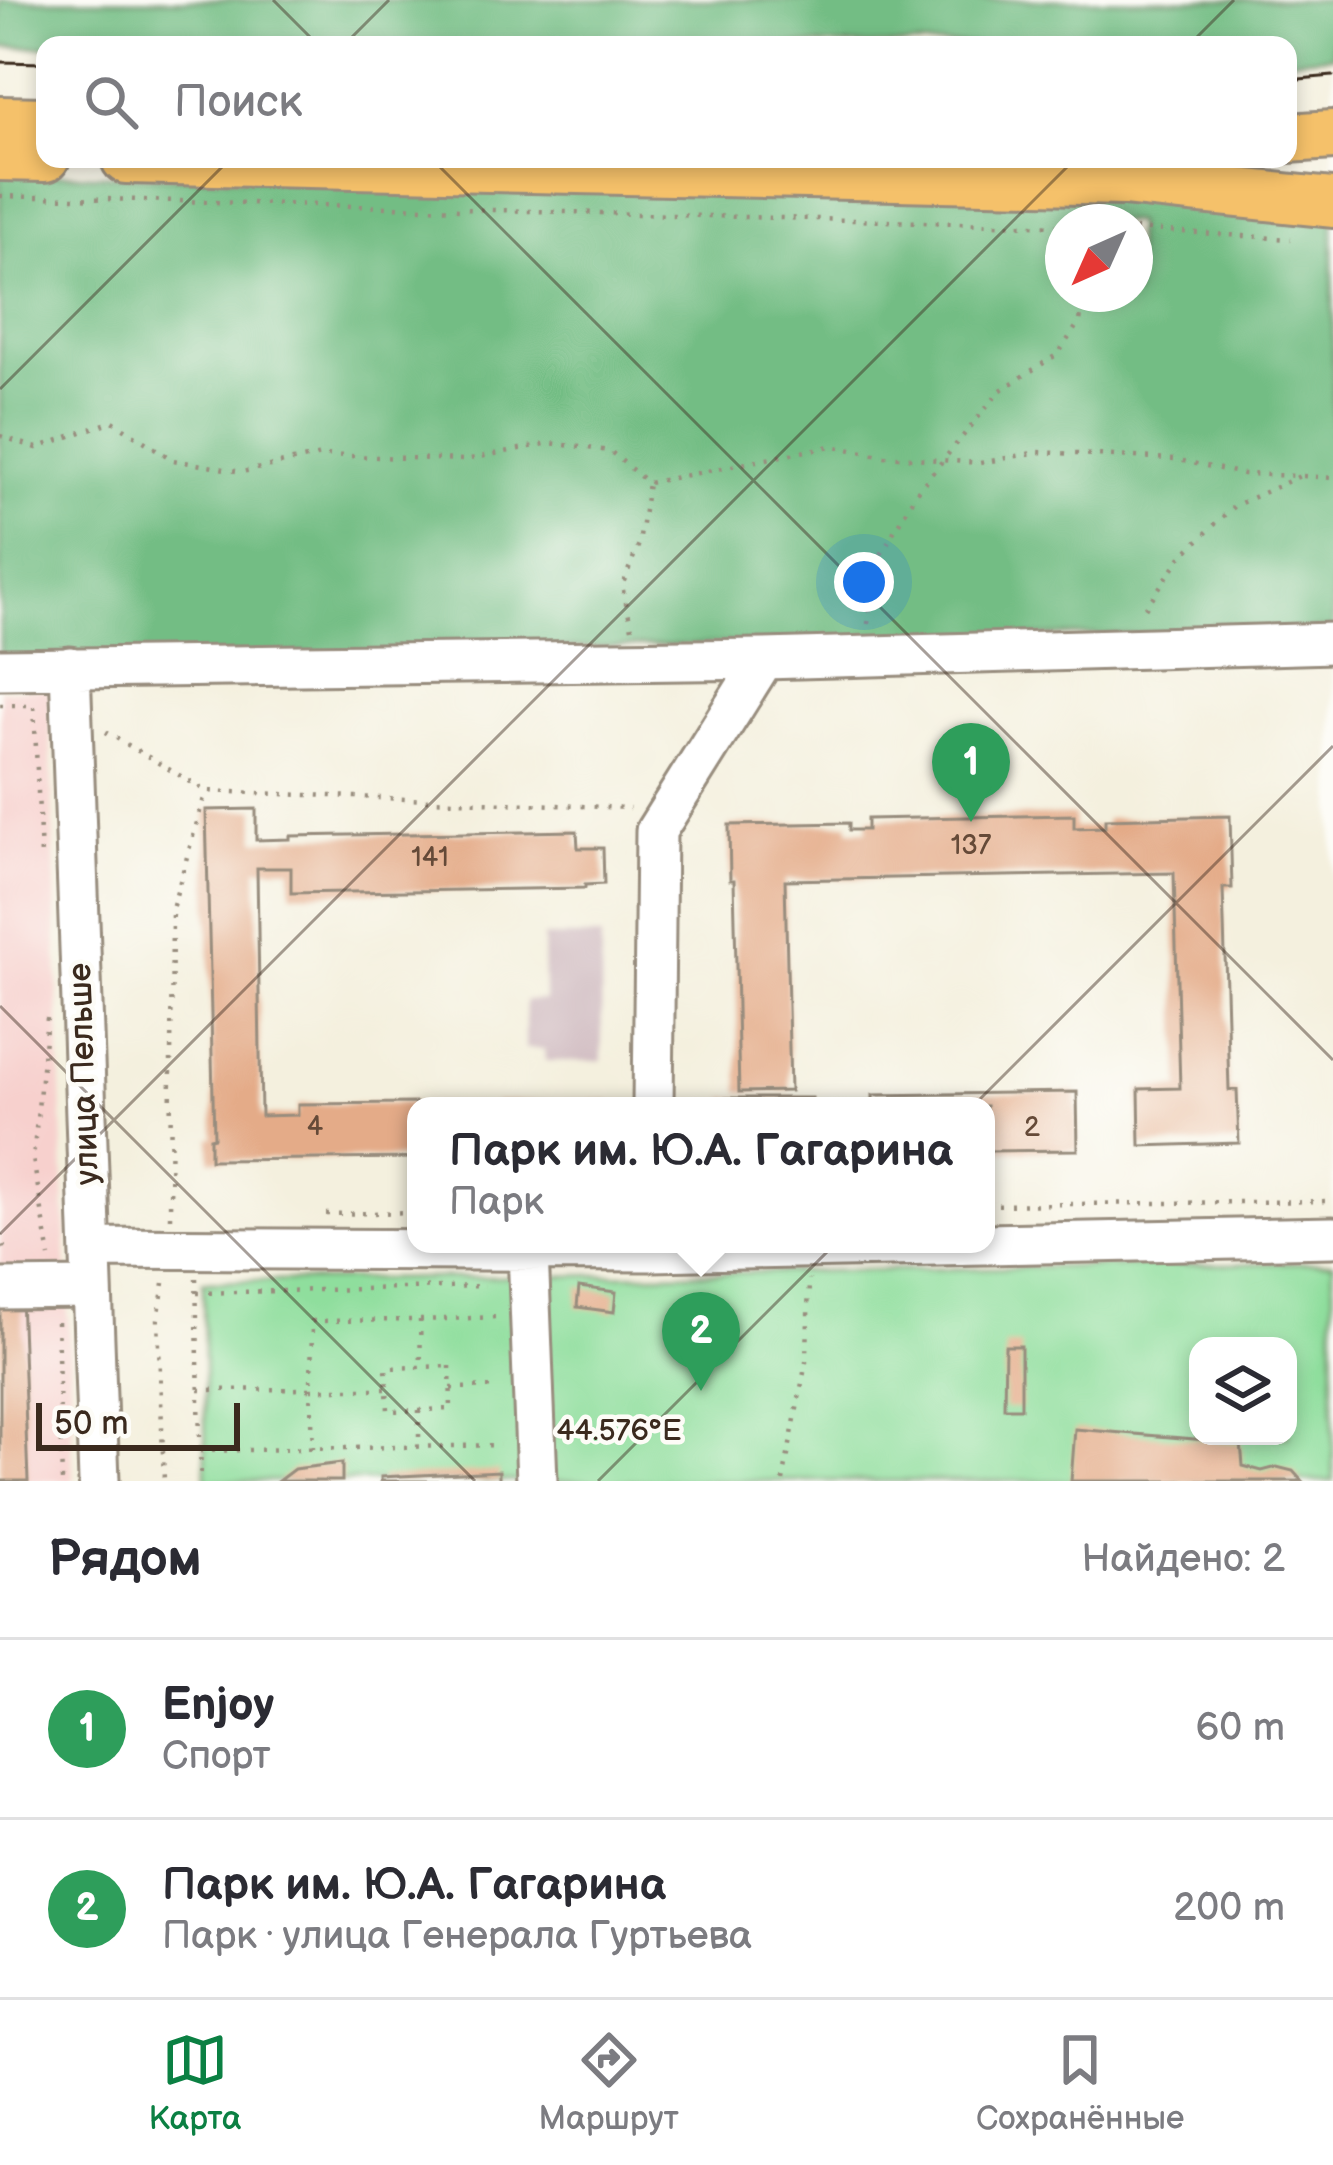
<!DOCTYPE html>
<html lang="ru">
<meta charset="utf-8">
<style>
body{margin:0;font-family:"Balsamiq Sans",sans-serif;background:#f2f2f3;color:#2b2b33}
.controls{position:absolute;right:36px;bottom:36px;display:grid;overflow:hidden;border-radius:24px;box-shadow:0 6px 18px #0003}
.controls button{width:108px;height:108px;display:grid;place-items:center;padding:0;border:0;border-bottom:3px solid #e1e1e2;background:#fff;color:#2b2b33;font:60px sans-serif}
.compass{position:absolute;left:1045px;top:204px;width:108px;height:108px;border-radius:50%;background:#fff;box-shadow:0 6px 18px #0003;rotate:225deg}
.scale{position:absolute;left:36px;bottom:30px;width:204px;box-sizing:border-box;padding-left:12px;border:6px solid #3b2a1e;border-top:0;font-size:33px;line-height:42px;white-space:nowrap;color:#3b2a1e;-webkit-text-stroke:9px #fdfcf7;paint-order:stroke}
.you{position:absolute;left:864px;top:582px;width:42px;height:42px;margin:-30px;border:9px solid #fff;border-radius:50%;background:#1a73e8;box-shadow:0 0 0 18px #1a73e833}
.badge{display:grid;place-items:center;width:78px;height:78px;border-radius:50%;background:#0b8043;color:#fff;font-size:39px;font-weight:700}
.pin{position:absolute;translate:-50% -99px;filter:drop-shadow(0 3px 6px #0008)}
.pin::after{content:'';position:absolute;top:63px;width:42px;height:36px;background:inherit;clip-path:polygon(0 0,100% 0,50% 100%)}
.popup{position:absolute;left:407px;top:1097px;width:588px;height:156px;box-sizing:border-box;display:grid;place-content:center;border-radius:24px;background:#fff;filter:drop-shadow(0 3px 9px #0005);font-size:39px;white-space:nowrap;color:#7c7c81}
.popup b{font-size:45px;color:#2b2b33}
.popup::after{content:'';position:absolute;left:50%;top:100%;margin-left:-24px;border:24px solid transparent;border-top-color:#fff}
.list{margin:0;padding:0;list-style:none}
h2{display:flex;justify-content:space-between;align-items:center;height:156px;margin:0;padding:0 48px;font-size:51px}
h2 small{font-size:39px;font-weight:400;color:#7c7c81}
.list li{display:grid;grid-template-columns:78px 1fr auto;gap:36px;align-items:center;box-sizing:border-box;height:180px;padding:0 48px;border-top:3px solid #e1e1e2}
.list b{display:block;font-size:45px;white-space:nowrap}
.list p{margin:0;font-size:39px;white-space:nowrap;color:#7c7c81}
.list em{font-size:39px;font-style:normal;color:#7c7c81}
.icon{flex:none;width:66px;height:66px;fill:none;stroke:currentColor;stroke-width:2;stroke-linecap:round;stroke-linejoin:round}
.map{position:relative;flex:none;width:1333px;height:1481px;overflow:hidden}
.search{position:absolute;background:#fff;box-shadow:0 6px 18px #0003;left:36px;right:36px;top:36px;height:132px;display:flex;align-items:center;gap:30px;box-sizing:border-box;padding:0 42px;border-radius:24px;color:#7c7c81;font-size:45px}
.sheet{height:516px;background:#fff}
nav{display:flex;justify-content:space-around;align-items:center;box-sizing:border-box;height:168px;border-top:3px solid #e1e1e2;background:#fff;font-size:33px;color:#7c7c81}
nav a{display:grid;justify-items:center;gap:6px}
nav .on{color:#0b8043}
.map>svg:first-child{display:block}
.built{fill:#f7d0cd}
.industrial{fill:#d2bec3}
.green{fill:#8fde9d;stroke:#65845e;stroke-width:3;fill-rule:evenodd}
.forest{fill:#73bd84;stroke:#577451;stroke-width:3;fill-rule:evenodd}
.building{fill:#e4ab88}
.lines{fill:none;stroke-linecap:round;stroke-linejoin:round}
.minor-casing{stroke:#988d7e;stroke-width:45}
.major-casing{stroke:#988d7e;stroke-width:54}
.path{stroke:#988d7e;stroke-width:4.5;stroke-dasharray:3 9;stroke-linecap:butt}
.minor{stroke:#fff;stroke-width:39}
.major{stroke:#f5c16b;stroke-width:48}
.tram{stroke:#3b2a1e;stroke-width:3}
.ticks{fill:none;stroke:#3b2a1e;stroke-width:3;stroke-opacity:0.45}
.labels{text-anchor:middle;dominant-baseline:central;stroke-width:9;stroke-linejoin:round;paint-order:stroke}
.number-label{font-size:27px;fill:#654a38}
.street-label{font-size:33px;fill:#3b2a1e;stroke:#fdfcf7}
.ticks-label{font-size:30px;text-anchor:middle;fill:#3b2a1e;stroke:#fdfcf7;stroke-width:9;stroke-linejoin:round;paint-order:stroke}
</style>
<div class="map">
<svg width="1333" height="1481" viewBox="0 0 1333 1481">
<rect width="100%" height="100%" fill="#fdfcf7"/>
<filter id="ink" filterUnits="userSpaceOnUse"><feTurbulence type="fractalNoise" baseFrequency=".00833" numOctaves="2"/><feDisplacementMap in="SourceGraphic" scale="24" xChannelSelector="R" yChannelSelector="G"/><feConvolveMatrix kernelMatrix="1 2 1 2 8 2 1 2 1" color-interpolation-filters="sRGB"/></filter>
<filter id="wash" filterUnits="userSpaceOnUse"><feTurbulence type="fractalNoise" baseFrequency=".004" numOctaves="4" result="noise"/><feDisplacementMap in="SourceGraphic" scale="48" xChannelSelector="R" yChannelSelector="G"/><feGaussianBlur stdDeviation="2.7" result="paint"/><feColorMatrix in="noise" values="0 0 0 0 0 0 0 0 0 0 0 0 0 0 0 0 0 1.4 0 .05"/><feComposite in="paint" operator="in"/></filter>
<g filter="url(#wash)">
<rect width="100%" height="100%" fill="#f4f0de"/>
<path class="built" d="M49,689L73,1481H0V690Z"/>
<path class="industrial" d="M543,937H601L602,1061H545L544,1049H525V1001L544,1000Z"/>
<path class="green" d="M1333,1262V1481H206L203,1282ZM1198,1346H1288V1436H1198Z"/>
<path class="forest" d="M0,0H1333V56L1288,60V45L0,47Z
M0,173L1131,195L1333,218V629L0,662ZM1063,222H1135V294H1063Z"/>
<g id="blocks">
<path class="building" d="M256,809V840L290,839V836L577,831L578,848H603L604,884L585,885V888L291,893V868H257L261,1116L298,1115V1104L416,1103V1158L210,1160V1138L214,1137L206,810Z
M1074,815V828L1105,827V819L1230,816L1232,888H1223L1229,1090H1237L1239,1143L1140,1146L1139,1089L1180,1088L1174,873L785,880L790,1091L739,1092L734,880H730L729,825L849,823V830H867V819Z
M1077,1092L1078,1150L986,1151V1106H873V1095Z
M726,1098H812V1106H726Z
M610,1101V1106H496V1102Z
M579,1287L616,1292L614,1312L577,1307Z
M21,1297L28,1481H0V1298Z
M1005,1346H1021V1408H1004Z
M1075,1429L1241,1443L1243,1466L1262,1471L1277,1467L1293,1471L1302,1481H1071Z
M342,1463V1481H278L294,1469Z
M499,1471V1481H381V1477Z"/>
</g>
</g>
<g filter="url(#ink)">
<use href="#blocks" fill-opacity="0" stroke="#988d7e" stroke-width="3"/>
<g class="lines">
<g class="minor-casing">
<path id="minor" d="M70,667L99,1481
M0,669L764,659L1333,643
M653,1106L656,831L764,659
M986,1244L1333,1237
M91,1248L652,1251L984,1244
M528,1250L537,1481
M0,1289L92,1288"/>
</g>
<g class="major-casing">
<path id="major" d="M0,121L45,122
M1288,138L1333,135
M0,156L45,157
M126,159L1123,181L1333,203"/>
</g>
<path class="path" d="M0,196L1063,226
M1135,229L1291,239
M0,436L37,448L113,421L173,460L242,472L321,455L465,460L550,443L610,451L648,483L831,446L885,456L980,463L1038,452L1174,459L1243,474L1300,476L1234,506L1180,558L1141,614
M1303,476L1333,478
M868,624L874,567L915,494L1001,390L1058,354L1080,321L1085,294
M632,628L622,586L639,544L648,483
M0,705H34L41,857
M106,732L206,791L630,808
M47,1018L33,1159L50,1257
M986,1205L1333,1201
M326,1214L416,1212
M170,1218L172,909L206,791
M0,1234L6,1254
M196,1278L201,1481
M164,1283L158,1319L164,1481
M197,1293L485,1286
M420,1320L498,1317
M57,1322L62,1481
M450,1366L451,1409L388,1411L386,1368Z
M451,1388L499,1387
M199,1390L311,1389L312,1321L420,1320L421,1367
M419,1410V1446
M313,1449L311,1389H387
M200,1451L500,1445
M783,1481L807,1357L809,1279"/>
<use href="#minor" class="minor"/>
<use href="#major" class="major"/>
<path class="tram" d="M0,62L45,63
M1288,80L1333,76"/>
</g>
</g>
<path class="ticks" d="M273,0L318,45M344,45L389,0M1189,45L1234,0M432,159L1333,1060M0,389L230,159M0,1006L475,1481M0,1234L1075,159M598,1481L1333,746"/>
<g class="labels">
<g class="number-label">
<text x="971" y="846">137</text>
<text x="430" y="858">141</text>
<text x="315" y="1127">4</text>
<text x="1032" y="1128">2</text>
</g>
<g class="street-label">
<text transform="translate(84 1074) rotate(-92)">улица Пельше</text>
</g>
</g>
<g class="ticks-label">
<text x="619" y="1440">44.576°E</text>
</g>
</svg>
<div class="controls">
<button><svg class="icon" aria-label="layers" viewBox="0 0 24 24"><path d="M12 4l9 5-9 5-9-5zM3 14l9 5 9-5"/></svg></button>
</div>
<svg class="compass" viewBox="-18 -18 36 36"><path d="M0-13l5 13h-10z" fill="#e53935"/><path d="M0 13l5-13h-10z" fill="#7c7c81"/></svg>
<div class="scale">50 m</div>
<div class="you"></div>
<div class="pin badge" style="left:971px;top:822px;background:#2e9e5b">1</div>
<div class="pin badge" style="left:701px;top:1391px;background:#2e9e5b">2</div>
<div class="popup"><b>Парк им. Ю.А. Гагарина</b>Парк</div>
<div class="search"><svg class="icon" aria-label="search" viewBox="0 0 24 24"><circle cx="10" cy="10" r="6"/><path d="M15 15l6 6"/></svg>Поиск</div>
</div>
<section class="sheet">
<h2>Рядом<small>Найдено: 2</small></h2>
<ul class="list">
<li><span class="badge" style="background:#2e9e5b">1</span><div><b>Enjoy</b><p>Спорт</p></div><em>60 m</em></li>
<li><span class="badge" style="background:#2e9e5b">2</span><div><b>Парк им. Ю.А. Гагарина</b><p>Парк · улица Генерала Гуртьева</p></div><em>200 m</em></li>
</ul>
</section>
<nav>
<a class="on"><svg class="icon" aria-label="map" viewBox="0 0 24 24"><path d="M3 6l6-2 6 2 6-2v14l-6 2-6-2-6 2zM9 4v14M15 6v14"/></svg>Карта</a>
<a><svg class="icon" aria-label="directions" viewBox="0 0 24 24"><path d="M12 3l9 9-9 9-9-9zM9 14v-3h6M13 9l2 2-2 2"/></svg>Маршрут</a>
<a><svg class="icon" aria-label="saved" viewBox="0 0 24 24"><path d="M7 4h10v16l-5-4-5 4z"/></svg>Сохранённые</a>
</nav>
